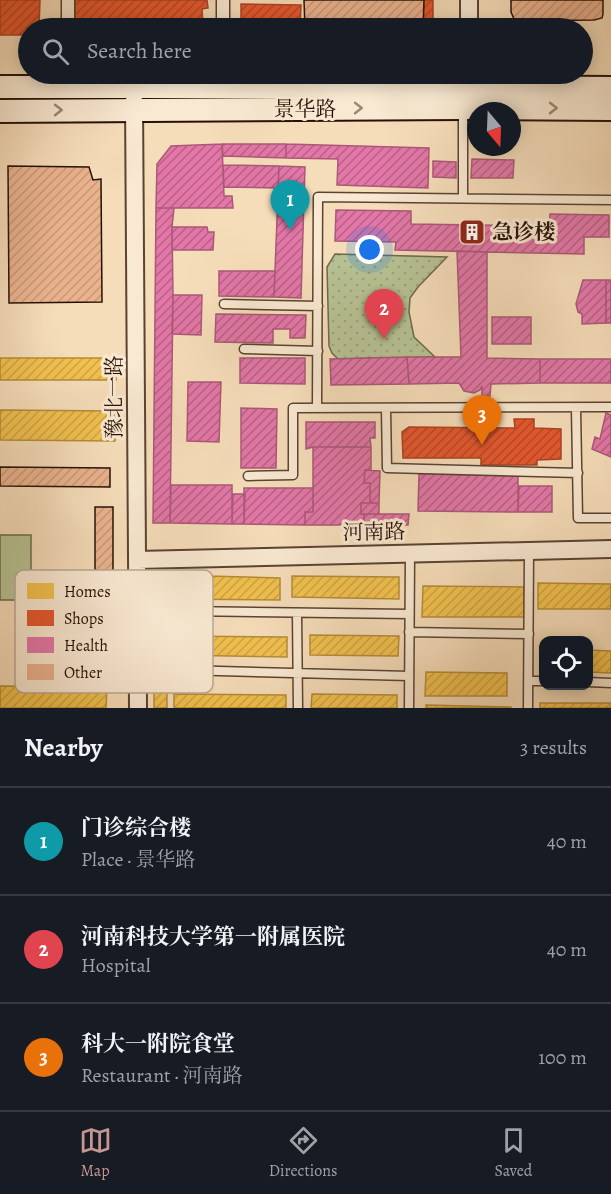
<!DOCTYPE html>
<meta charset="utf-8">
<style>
body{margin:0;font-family:Alegreya,"Noto Serif SC",serif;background:#242831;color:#f1f3f6}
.controls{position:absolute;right:18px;bottom:18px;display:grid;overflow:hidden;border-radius:12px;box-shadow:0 3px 15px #0003}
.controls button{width:54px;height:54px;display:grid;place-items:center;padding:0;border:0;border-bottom:2px solid #363941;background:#171b24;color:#f1f3f6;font:30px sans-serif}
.compass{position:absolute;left:467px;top:102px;width:54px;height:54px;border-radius:50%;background:#171b24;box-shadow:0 3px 15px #0003;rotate:161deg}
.you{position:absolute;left:370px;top:250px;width:21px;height:21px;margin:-15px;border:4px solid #fff;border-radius:50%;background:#1a73e8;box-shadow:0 0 0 9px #1a73e833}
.badge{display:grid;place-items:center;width:39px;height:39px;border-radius:50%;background:#c59692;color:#fff;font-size:20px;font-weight:700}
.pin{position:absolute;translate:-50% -50px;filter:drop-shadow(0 2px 3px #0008)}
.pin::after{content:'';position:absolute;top:32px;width:21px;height:18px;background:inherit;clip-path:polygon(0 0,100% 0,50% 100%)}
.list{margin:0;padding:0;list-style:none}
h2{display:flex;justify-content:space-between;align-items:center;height:78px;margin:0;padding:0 24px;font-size:26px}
h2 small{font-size:20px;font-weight:400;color:#9ea1a6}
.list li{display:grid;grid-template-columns:39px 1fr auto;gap:18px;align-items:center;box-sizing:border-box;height:108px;padding:0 24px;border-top:2px solid #363941}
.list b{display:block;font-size:22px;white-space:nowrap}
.list p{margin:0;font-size:20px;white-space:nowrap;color:#9ea1a6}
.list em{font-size:20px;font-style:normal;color:#9ea1a6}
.icon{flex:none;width:33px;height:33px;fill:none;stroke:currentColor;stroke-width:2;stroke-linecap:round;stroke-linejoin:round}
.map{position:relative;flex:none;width:611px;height:708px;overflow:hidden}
.search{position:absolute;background:#171b24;box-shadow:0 3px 15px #0003;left:18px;right:18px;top:18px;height:66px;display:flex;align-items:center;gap:15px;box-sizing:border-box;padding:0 21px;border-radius:33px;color:#9ea1a6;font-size:22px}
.sheet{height:402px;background:#171b24}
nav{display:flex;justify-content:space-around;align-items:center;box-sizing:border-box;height:84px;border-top:2px solid #363941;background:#171b24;font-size:16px;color:#9ea1a6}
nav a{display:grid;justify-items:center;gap:3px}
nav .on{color:#c59692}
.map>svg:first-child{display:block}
.grass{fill:url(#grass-dots);stroke:#6e694d;stroke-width:1.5}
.pitch{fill:#b7c294;stroke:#6e694d;stroke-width:1.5}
.homes{fill:url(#homes-hatch);stroke:#b58c38;stroke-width:1.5}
.shops{fill:url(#shops-hatch);stroke:#ab4222;stroke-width:1.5}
.health{fill:url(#health-hatch);stroke:#aa5877;stroke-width:1.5}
.building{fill:url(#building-hatch);stroke:#261006;stroke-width:1.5}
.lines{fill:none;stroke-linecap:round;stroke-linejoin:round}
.service-casing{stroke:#5a4333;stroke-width:11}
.pedestrian-casing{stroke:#5a4333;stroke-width:15}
.minor-casing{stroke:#5a4333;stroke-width:20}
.secondary-casing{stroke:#261006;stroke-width:26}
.service{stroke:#f9e9d2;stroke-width:8}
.pedestrian{stroke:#f9e9d2;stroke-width:12}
.minor{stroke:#f9e9d2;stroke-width:16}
.secondary{stroke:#f9e9d2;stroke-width:22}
.oneway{stroke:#9a8776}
.labels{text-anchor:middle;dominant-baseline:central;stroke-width:6;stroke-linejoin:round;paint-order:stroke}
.street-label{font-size:21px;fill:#261006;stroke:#f9e9d2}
.poi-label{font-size:21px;font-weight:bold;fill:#261006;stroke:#f9e9d2;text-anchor:start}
.key{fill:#f9e9d2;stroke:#baa895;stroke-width:1.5}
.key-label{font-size:16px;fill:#261006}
</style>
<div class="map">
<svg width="611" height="708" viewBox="0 0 611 708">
<defs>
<pattern id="grass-dots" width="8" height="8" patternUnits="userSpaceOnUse" patternTransform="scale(1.5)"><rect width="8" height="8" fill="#b7c294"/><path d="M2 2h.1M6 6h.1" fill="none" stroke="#9da67e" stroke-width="1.8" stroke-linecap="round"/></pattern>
<pattern id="homes-hatch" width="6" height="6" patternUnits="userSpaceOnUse" patternTransform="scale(1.5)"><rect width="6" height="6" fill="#f2c14e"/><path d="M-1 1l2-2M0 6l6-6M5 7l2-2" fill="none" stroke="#cfa543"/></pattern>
<pattern id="shops-hatch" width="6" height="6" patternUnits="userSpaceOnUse" patternTransform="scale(1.5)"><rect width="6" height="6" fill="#e4572e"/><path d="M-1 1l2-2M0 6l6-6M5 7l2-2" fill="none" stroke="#b94725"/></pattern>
<pattern id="health-hatch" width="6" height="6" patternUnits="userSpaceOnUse" patternTransform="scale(1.5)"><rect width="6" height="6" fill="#e377a8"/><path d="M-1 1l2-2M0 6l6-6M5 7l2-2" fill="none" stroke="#b86087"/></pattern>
<pattern id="building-hatch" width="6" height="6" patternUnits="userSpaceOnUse" patternTransform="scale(1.5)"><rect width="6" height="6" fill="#eab38e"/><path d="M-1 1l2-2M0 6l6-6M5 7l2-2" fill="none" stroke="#c99979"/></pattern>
</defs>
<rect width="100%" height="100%" fill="#f6ddba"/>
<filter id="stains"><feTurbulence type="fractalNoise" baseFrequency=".00333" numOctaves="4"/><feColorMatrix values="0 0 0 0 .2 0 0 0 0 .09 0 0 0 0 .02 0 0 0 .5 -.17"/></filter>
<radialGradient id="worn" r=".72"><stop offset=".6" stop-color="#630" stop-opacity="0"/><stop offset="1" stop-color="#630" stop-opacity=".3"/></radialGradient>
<path class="grass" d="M335,254L447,257L418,287L410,298L409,312L414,337L435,357L338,359L332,353L329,346L327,267Z"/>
<path class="pitch" d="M0,535H31V600H0Z"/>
<path class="homes" d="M0,358H116V380H0Z
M0,410L115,411V441L0,440Z
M154,574L208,576V583L166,582L167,708H154Z
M208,576L280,578V600L171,599V582L208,583Z
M292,576L399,577V599L292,597Z
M538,583L611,584V609H538Z
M423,586L524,587V617H422Z
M310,635L399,636L398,656L310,655Z
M177,636L287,637V657L177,655Z
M588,650L611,651V673L588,672Z
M426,672L507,673V696H425Z
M0,686L107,687L106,708H0Z
M174,694L286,695V708H174Z
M312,694L397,695V708H311Z
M540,703H611V708H540Z
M426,705L511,707V708H426Z"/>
<path class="shops" d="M0,0H40L39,28H28V35H0Z
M75,0H207L208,8L202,9L203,24L195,28H75Z
M424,0H433V28H423Z
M241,4L301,5L300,28H241Z
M514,419H534V428L561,429V459L537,460V465H481V458H403L402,432L409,427L515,428Z"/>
<path class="health" d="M222,144H286V158L223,156Z
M222,144L224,196H232L233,208H156L157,164L171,146Z
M286,144L429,148L428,188L337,185L338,159L286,158Z
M472,159L514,160L513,178H471Z
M433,161L456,162V178L433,177Z
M223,165L279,166L278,188L224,187Z
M279,166L305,167L301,298L274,297Z
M156,208H174L172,227L173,295L170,523H153Z
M336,210L411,211V224L549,226L550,214L609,215V237H584V254L395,250L396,242L335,241Z
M172,227H207L208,232H214L213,250H172Z
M457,251L487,252V358L540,359V383L491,384L490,396H482V386L480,390L474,393L464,391L459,383L409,384L407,357H461Z
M219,271H275L274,297L219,296Z
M583,280H606V323L582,324V314L578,312L576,304Z
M606,280H611V323H606Z
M173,295H202L201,335L172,334Z
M216,314L306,315L305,338H290V329H273V343L215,342Z
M492,317H531V344H492Z
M407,357L409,384L331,385L330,359Z
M240,358H305V384L240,383Z
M540,359H611V383H540Z
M188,382H221L219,442L187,441Z
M241,408L277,409L276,468H241Z
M606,413L611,415V457L592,449L595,437L600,439Z
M306,422H375V438H370L371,447H313L306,449Z
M313,447H371V470H365L364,483H370V503H361V514H364V525H305V512H313Z
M365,470L380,471L379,503H370V483H364Z
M419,474L518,476V512L418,511Z
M171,485H232V524L170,523Z
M519,486H552V512H518Z
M244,488H313V512H305V525L244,524Z
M233,494H245L244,524H232Z
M361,503H379V514H361Z
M364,514H409L408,525H364Z"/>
<path class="building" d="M304,0H424L423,28H305Z
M511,0H603V14L602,18L594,20L520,21L514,19L511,12Z
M8,166L89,167L93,180L101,179L102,302L9,303Z
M0,467L110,468V487L0,486Z
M95,507H113V584H95Z"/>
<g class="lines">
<g class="service-casing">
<path id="service" d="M463,108V198
M224,304L318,306
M244,349L318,351
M317,408L318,197L611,200
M386,408L387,468L578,473
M576,408L578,518H611
M248,476L293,475V408L611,407
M182,611L409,614
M297,613L298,708
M409,632L529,634
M183,670L409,676
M528,681H544
M588,682L611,683
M409,708L410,554
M528,708L529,551"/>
</g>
<g class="pedestrian-casing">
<path id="pedestrian" d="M68,28V0
M223,28V0"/>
</g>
<g class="minor-casing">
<path id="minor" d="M469,0V28
M134,100L138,708
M137,560L611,549"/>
</g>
<g class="secondary-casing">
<path id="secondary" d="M0,87H470L611,88
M0,111L463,108L611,109"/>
</g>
<use href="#service" class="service"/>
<use href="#pedestrian" class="pedestrian"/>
<use href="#minor" class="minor"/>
<use href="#secondary" class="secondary"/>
</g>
<defs><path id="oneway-chevron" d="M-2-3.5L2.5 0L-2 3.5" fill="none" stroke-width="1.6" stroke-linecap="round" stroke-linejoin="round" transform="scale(1.5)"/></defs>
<g class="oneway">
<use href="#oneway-chevron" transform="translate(358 108)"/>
<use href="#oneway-chevron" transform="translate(553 108)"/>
<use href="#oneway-chevron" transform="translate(58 110)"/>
</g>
<defs>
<g id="building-square" transform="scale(1.35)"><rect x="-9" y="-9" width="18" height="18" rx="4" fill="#8f2418" stroke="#f9e9d2"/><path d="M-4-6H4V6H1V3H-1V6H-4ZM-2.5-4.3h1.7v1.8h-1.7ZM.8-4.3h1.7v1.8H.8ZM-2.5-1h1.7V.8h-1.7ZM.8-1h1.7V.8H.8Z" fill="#fff"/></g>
</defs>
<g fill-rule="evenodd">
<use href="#building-square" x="472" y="232"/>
</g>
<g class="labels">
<g class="street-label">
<text x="305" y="109">景华路</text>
<text transform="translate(114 397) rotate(-90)">豫北一路</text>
<text transform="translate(374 532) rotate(-1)">河南路</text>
</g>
<g class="poi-label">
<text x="492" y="232">急诊楼</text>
</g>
</g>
<rect x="15" y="570" width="198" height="123" rx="9" class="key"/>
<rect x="27" y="583" width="27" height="16" fill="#f2c14e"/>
<rect x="27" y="610" width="27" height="16" fill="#e4572e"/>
<rect x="27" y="637" width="27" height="16" fill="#e377a8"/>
<rect x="27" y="664" width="27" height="16" fill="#eab38e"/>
<g class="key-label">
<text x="64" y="597">Homes</text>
<text x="64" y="624">Shops</text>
<text x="64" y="651">Health</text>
<text x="64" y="678">Other</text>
</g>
<rect width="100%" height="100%" filter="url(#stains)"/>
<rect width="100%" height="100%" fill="url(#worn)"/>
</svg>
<div class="controls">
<button><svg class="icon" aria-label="locate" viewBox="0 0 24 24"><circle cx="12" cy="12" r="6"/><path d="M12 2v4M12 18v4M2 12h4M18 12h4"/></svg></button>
</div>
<svg class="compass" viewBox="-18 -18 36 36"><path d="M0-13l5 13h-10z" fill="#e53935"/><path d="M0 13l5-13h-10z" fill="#9ea1a6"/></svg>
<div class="you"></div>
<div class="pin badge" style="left:290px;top:230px;background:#0f9aa8">1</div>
<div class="pin badge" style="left:384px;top:339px;background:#e0444e">2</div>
<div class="pin badge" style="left:482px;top:445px;background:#e8710a">3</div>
<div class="search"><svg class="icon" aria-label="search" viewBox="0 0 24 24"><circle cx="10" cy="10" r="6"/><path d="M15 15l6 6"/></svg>Search here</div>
</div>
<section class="sheet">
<h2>Nearby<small>3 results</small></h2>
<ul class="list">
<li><span class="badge" style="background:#0f9aa8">1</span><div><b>门诊综合楼</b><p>Place · 景华路</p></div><em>40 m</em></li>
<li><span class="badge" style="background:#e0444e">2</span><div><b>河南科技大学第一附属医院</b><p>Hospital</p></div><em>40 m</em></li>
<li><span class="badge" style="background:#e8710a">3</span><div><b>科大一附院食堂</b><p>Restaurant · 河南路</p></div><em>100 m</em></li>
</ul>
</section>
<nav>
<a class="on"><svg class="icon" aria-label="map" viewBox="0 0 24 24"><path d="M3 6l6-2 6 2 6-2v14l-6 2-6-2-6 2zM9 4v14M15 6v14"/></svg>Map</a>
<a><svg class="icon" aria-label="directions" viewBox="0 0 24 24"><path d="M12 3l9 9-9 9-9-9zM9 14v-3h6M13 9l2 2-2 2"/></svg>Directions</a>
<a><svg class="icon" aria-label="saved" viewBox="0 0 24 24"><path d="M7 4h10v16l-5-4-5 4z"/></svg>Saved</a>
</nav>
